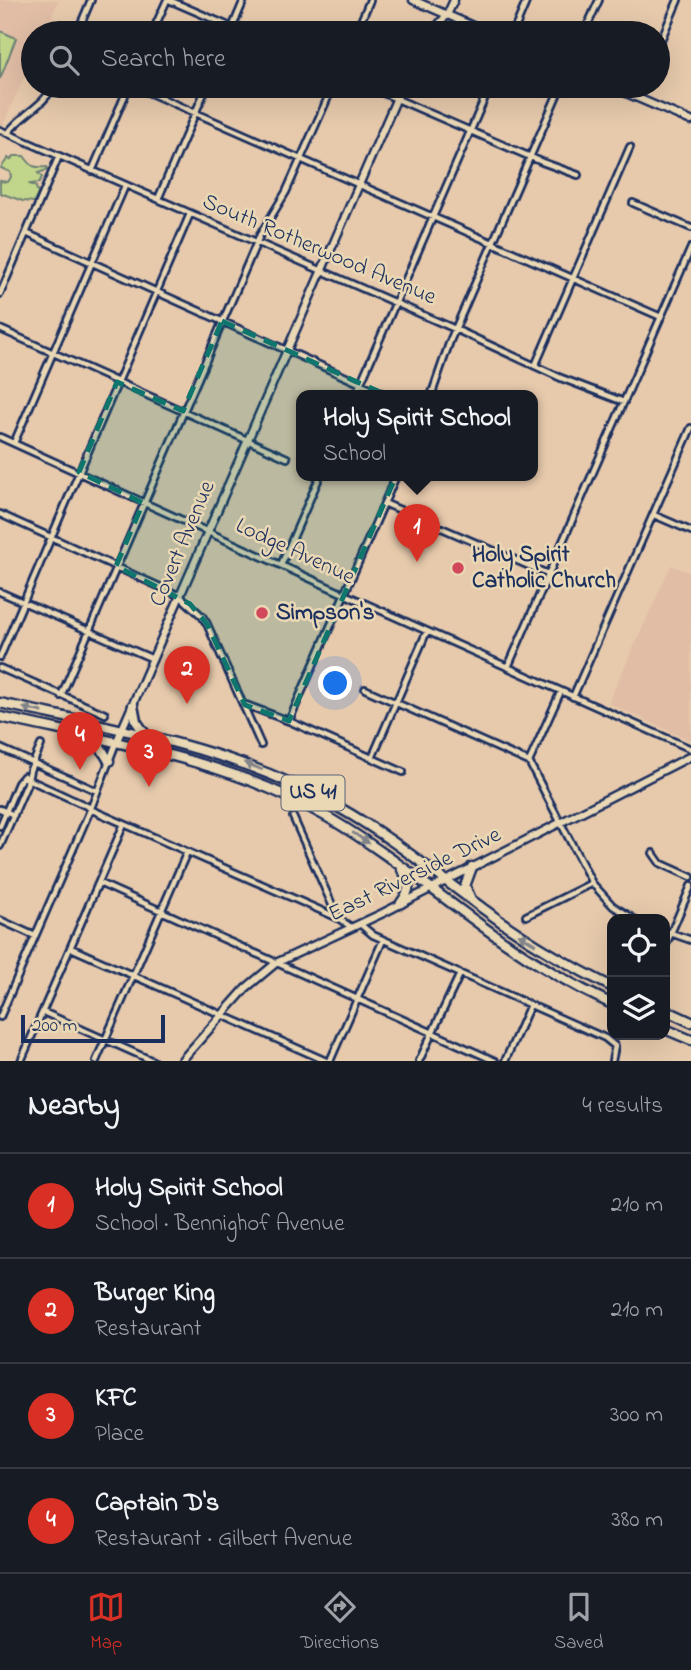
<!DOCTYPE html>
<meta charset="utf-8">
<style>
body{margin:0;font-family:"Indie Flower",sans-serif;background:#242831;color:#f1f3f6}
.controls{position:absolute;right:21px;bottom:21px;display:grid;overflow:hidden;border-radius:14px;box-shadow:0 7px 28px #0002}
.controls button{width:63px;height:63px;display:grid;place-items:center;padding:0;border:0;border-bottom:2px solid #363941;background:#171b24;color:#f1f3f6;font:35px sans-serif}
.scale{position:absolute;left:21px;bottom:18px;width:144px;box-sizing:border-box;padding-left:7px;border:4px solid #1b2f5e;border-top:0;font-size:19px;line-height:24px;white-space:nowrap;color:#1b2f5e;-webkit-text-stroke:5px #ead8b5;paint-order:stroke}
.you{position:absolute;left:336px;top:684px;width:24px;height:24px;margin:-18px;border:5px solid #fff;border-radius:50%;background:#1a73e8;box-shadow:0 0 0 10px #1a73e833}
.badge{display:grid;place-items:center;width:46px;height:46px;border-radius:50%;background:#d93025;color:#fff;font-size:23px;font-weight:700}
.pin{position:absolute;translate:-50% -58px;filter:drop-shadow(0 2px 4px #0008)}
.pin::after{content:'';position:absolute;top:37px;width:24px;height:21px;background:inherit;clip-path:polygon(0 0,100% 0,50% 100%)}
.popup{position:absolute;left:296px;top:390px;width:242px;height:91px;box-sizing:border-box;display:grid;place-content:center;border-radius:14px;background:#171b24;filter:drop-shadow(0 2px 5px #0005);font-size:23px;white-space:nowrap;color:#9ea1a6}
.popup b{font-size:26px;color:#f1f3f6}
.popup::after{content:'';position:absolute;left:50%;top:100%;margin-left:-14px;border:14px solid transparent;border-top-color:#171b24}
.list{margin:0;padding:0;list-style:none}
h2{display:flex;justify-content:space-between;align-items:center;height:91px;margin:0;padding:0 28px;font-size:30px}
h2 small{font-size:23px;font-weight:400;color:#9ea1a6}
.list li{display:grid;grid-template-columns:46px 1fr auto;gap:21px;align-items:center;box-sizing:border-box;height:105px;padding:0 28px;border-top:2px solid #363941}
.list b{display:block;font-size:26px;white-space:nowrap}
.list p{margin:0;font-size:23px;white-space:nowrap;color:#9ea1a6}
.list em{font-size:23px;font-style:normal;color:#9ea1a6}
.icon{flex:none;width:38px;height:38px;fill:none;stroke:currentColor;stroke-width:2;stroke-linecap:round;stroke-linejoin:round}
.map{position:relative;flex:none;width:691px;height:1061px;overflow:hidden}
.search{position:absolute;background:#171b24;box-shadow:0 7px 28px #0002;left:21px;right:21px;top:21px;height:77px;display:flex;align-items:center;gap:18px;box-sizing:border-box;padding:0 24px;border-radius:38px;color:#9ea1a6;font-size:26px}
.sheet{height:511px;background:#171b24}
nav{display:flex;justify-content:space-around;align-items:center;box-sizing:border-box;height:98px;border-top:2px solid #363941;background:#171b24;font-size:19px;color:#9ea1a6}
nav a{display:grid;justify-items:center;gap:4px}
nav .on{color:#d93025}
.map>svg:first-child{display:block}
.built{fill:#e1bda5}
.green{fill:#c2d68b;stroke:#6e8274;stroke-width:2}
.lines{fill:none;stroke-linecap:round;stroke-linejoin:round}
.street-casing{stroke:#1b2f5e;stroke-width:10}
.secondary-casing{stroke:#1b2f5e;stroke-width:11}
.highway-casing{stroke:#1b2f5e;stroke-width:13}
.street{stroke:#ead8b5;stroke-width:4.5}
.secondary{stroke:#ead8b5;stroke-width:6}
.highway{stroke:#ead8b5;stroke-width:8}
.oneway{fill:#82848a}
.marked{fill:#0f766e;fill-opacity:0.2;stroke:#0f766e;stroke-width:5;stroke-dasharray:14 9;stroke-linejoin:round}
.poi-dot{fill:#d1495b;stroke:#ead8b5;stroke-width:2.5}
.labels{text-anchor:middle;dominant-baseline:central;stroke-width:5;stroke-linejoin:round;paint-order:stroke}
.shield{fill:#ead8b5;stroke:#596278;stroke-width:2}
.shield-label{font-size:21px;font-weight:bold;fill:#1b2f5e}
.street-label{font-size:23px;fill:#1b2f5e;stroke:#ead8b5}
.poi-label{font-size:23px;font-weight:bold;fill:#1b2f5e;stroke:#ead8b5;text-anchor:start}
</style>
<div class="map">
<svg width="691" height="1061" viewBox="0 0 691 1061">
<rect width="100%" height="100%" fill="#e7caac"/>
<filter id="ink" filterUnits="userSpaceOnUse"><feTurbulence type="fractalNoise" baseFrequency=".0143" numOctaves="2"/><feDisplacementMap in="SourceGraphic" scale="14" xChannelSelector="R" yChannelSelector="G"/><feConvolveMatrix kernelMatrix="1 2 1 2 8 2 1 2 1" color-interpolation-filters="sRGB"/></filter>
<g filter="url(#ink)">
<path class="built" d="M0,0H59L44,33H33V57L3,125L0,124Z
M671,565L691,573V741L608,703Z"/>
<path class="green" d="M0,31L16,38L0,79Z
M14,156H24C32,167 33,168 47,167V170L38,173L42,177L39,183L30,184L36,187L38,194L34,202L23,201L0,193V181L8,182L11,177L10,172L1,168L8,158L10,160Z"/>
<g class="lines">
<g class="street-casing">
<path id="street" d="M169,0L245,33
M77,33L91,0
M152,33L167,0
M230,33L244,0
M356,33L370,0
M513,33L527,0
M584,33L599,0
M658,47L678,0
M134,86L661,317
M367,86L542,162L578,175
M636,97L641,86
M0,130L455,329L561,378L624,402
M8,133C21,115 43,106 54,86
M92,171L129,86
M158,199L207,86
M633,203L691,228
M26,233L388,396
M0,294L59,156
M0,329L287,458
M535,366L630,147
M355,396L490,86
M431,396L450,341L561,86
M0,437L344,594L691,749
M14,443L125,186
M384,503L550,575
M0,514L180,596L202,616L207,624L261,745
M654,515L691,531
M281,565L320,476
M0,592L153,659
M0,657L190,214
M508,667L691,248
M0,668L105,714
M365,689L529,762L592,883L613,906L634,919
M61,696L260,235L286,192L333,86
M573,697L691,428
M246,705L289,721L403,772
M289,721L396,476
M0,748L97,791
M372,758L427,631
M529,762L561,691
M23,777L91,808
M0,809L14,815
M90,809L338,918L351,927
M293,817L338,918
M0,826L18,783L24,776
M0,846L27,784L30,770L41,745
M653,853L660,863L691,877
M99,883L495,1061
M526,916L592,883
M0,920L35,936
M360,924L373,935L605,1038L615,1046L612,1061
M665,931L691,940
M665,947L691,886
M71,948L326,1061
M43,1012L153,1061
M0,1017L91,808L116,743
M21,1061L124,824
M96,1061L187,852
M330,1061L383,940
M419,1061L460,974
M505,1061L530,1005"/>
</g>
<g class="secondary-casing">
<path id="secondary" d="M413,0L489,33
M431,33L447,15L454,0
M610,86L691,121
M116,743L402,86
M181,1061L246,988L276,963L383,913L691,756"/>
</g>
<g class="highway-casing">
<path id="highway" d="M0,703C117,729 232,747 338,807C390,836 437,875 485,910C525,940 568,965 612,987
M133,705L136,721L145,734
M0,717C112,742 228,759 329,818C385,851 436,893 489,931C528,959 569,984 612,1004
M95,738L109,761
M470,897L465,886L472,867
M401,903C410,891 412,881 402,870
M665,1010L691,1022
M665,1029L691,1040"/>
</g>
<use href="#street" class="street"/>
<use href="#secondary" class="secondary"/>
<use href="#highway" class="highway"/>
</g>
<defs><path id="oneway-solid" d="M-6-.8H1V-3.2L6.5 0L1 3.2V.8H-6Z" transform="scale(1.75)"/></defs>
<g class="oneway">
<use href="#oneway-solid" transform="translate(33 710) rotate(-167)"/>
<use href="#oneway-solid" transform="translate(253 766) rotate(-158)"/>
<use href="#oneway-solid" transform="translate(361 838) rotate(33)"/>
<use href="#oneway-solid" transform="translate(527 939) rotate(-148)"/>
</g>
</g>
<path class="marked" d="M222,321L424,412L289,721L245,705L207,624L190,604L116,566L143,503L79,472L117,382L183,411Z"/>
<g class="poi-dot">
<circle cx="458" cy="568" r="7"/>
<circle cx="262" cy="613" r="7"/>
</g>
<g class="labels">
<rect class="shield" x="281.5" y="775.5" width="63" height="35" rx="5"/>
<g class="shield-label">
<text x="313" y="793">US 41</text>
</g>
<g class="street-label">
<text transform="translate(319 250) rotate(23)">South Rotherwood Avenue</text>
<text transform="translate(183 544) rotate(-67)">Covert Avenue</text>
<text transform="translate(295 552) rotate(25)">Lodge Avenue</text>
<text transform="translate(415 875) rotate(-26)">East Riverside Drive</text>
</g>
<g class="poi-label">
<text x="472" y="555">Holy Spirit<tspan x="472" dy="26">Catholic Church</tspan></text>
<text x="276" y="613">Simpson's</text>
</g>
</g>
</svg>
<div class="controls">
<button><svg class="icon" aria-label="locate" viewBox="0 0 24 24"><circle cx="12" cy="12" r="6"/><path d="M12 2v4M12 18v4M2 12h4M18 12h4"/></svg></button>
<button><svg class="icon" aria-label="layers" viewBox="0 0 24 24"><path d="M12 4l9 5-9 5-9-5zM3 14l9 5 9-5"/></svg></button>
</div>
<div class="scale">200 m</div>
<div class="you"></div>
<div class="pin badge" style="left:417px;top:562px">1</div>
<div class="popup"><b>Holy Spirit School</b>School</div>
<div class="pin badge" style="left:187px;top:704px">2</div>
<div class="pin badge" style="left:149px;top:787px">3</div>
<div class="pin badge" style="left:80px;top:770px">4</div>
<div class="search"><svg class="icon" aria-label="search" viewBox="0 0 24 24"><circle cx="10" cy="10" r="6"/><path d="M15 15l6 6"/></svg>Search here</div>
</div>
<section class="sheet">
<h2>Nearby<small>4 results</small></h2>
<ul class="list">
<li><span class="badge">1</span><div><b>Holy Spirit School</b><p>School · Bennighof Avenue</p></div><em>210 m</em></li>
<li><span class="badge">2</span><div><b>Burger King</b><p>Restaurant</p></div><em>210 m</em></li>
<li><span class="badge">3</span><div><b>KFC</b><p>Place</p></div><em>300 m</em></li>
<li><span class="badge">4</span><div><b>Captain D's</b><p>Restaurant · Gilbert Avenue</p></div><em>380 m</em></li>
</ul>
</section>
<nav>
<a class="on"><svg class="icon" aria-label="map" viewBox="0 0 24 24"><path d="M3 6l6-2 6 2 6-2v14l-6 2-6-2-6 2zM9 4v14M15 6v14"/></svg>Map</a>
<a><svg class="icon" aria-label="directions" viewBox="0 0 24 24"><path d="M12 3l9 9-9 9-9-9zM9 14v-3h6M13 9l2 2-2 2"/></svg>Directions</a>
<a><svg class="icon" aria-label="saved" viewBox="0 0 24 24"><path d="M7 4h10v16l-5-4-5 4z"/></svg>Saved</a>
</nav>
